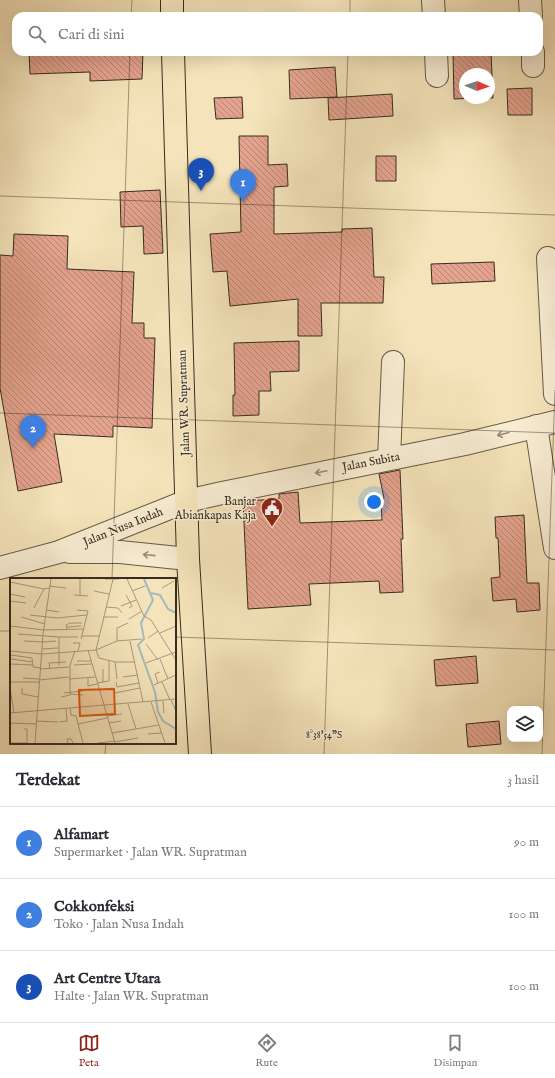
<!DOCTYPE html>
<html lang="id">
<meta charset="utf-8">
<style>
body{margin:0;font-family:"IM FELL English",serif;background:#f2f2f3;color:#2b2b33}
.controls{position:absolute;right:12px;bottom:12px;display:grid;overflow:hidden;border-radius:8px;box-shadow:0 4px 16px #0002}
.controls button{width:36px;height:36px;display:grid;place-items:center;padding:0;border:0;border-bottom:1px solid #e1e1e2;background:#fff;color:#2b2b33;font:20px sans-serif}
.compass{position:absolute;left:459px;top:68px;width:36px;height:36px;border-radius:50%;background:#fff;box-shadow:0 4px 16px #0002;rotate:92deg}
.you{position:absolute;left:374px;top:502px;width:14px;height:14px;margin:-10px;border:3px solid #fff;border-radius:50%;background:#1a73e8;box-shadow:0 0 0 6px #1a73e833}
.badge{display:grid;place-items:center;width:26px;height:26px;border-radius:50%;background:#8f2418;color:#fff;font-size:13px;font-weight:700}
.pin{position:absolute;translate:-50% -33px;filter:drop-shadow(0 1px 2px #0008)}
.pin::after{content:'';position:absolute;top:21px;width:14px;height:12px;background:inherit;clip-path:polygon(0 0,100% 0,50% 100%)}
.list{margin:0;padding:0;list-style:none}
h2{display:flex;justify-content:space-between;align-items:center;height:52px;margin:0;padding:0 16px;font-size:17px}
h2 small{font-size:13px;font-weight:400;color:#7c7c81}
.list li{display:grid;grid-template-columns:26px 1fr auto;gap:12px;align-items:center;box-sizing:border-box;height:72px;padding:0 16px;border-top:1px solid #e1e1e2}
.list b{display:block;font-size:15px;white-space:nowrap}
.list p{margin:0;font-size:13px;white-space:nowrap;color:#7c7c81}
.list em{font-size:13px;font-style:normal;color:#7c7c81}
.icon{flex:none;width:22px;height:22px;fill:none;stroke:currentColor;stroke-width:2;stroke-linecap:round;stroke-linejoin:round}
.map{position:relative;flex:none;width:555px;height:754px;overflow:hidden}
.search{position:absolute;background:#fff;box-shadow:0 4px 16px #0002;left:12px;right:12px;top:12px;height:44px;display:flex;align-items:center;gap:10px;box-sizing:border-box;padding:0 14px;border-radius:12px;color:#7c7c81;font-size:15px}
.sheet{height:268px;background:#fff}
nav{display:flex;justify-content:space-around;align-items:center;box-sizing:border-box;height:56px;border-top:1px solid #e1e1e2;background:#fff;font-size:11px;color:#7c7c81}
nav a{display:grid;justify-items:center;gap:2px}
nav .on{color:#8f2418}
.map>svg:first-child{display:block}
.building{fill:url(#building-back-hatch);stroke:#372c1f}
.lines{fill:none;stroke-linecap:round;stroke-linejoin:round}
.minor-casing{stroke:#665a46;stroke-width:24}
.major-casing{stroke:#372c1f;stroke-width:24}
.minor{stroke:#f8edd3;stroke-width:22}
.major{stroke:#f5e4bb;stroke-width:22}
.oneway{stroke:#988c79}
.ticks{fill:none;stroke:#372c1f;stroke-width:1;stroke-opacity:0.45}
.labels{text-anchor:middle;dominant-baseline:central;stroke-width:3;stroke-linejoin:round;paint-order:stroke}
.street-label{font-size:12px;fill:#372c1f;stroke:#f8edd3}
.poi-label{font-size:12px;fill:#372c1f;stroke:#f8edd3;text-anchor:end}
.inset-river{fill:none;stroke:#a3bbbc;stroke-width:2}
.inset-road{fill:none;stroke:#a99a7d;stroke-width:1}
.view{fill:#df570d;fill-opacity:0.15;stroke:#df570d;stroke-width:2}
.inset-edge{fill:none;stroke:#372c1f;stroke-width:2}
.ticks-label{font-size:10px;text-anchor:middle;fill:#372c1f;stroke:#f8edd3;stroke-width:3;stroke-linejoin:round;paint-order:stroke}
</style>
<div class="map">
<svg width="555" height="754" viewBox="0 0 555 754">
<defs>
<pattern id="building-back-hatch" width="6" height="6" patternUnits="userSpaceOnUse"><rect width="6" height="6" fill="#e4a38e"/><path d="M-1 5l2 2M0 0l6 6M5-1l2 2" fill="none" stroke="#ba8573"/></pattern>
</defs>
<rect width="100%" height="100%" fill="#f5e4bb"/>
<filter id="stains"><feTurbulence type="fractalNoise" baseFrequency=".005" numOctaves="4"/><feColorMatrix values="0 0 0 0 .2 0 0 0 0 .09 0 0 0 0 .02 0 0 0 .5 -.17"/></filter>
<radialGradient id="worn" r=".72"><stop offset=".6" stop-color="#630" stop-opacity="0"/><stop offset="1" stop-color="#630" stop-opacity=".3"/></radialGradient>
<path class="building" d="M29,52H143L142,79L90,81V72L30,74Z
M453,52H491L493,98H489V74H465V98H474L454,99Z
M335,67L337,97L290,99L289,70Z
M532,88V115H508L507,89Z
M392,94L393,116L329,120L328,98Z
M242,97L243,118L216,119L214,98Z
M239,136H268V165L287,164L288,186L274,187V234L342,232V229L372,228L374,277H384L383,303H321L322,336H298V299L230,306L227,271L213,272L210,234L241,232Z
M376,156H396V181H376Z
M160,190L163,253L144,254L143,226L121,227L120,192Z
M14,234L68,236L67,269L134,272L132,323H144V338H155L152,428L113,426V437L54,434L62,482L18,491L0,388V255L13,256Z
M494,262L495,281L432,284L431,264Z
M299,341V371L270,372L271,391H259V415L233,416V395H235L234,343Z
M400,470L403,539H401L403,592L380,593L379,581L309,584L311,605L248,609L243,501L279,499V494L298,492L300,523L382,520L381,499L384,498L379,474Z
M524,515L527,583H539L540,610L517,612L516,599L493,601L491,578L500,577L498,538H496L495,517Z
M476,656L478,683L436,686L434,660Z
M499,721L501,744L468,747L466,724Z"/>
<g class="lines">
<g class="minor-casing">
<path id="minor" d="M433,0L434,16
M530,0L531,16
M436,52L437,76
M533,52V66
M548,258L555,394
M536,426L555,548
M389,459L393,362
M70,552H120L188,559
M0,568L59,552L187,501L222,493L465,444L555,422"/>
</g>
<g class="major-casing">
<path id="major" d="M172,0V16
M173,52L188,559L200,754"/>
</g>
<use href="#minor" class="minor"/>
<use href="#major" class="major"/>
</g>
<defs><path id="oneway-shaft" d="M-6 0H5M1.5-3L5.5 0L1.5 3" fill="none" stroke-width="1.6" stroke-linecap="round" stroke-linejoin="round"/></defs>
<g class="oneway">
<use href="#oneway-shaft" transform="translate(503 434) rotate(166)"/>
<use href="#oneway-shaft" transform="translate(321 472) rotate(168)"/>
<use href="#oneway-shaft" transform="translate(149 555) rotate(-174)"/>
</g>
<path class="ticks" d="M131,16L132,0M350,16V0M0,196L555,215M0,413L555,433M112,579L130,52M0,631H11M175,637L555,650M105,754L106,743M324,754L348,52M542,754L555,390"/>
<defs>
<g id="civic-pin" transform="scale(1.15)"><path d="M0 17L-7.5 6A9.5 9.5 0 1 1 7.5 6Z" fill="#8f2418" stroke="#f8edd3"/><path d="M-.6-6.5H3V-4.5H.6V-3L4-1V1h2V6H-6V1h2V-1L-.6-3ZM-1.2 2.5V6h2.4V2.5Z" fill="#fff"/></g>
</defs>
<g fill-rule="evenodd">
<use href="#civic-pin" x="272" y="508"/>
</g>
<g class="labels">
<g class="street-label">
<text transform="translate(184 403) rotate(-92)">Jalan WR. Supratman</text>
<text transform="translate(371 462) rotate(-11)">Jalan Subita</text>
<text transform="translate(123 527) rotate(-22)">Jalan Nusa Indah</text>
</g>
<g class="poi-label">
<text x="256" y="501">Banjar<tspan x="256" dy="14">Abiankapas Kaja</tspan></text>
</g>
</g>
<g transform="translate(10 578)">
<rect width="166" height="166" fill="#f5e4bb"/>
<path class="inset-river" d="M134,1L143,22L131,45L134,61L128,67L145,114L148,134L153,143L166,151M141,15L150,17L158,31L166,35"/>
<path class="inset-road" d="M95,1H109M103,1L86,72L89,80L105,84H125M117,1L134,38L141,42L166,82M0,4L34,11M39,8L56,10M152,10L164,3M84,13L99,16M122,13L135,8M0,16L15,19M64,17L78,18M116,17L122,28L119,30M70,18V1M0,23L16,25M111,28L126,22M96,29L108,30L112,35M24,30L34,11L39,10M36,32L49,34M67,32L78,33L71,61M20,37L47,40L77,37M11,39L35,46M93,39H108M119,41L132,33M0,48L34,52L73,51M57,49L71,48M57,51L56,47L60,45H72M150,55L166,48M8,56L49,59M72,58H89M138,60L148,53M14,63L33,64M107,63V50L118,45M120,63L133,124M33,64L46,63M63,65H70L68,73M136,66L148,82M32,71L48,70M78,72L105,165M0,73L32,76L86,72L107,63L132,61M1,77L22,80L23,89L31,90M1,81L23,84M150,81L158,101M67,83H81M105,84L107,101M136,85L166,74M0,86L23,87M49,87V59H68M64,87L82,86M30,91L59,89M40,91L39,85L56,84M93,91V104M113,99L128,97M13,100L29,101M78,100V108L87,106M59,101L85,99M29,102L59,99M0,104H29M106,104L107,109L129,105M152,104L160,122M87,105L99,103V82M148,105L145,96L150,94M144,107L166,97M0,110L4,135M12,110V116L28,119M89,112L103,110M54,115L72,113M105,115L130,110M60,116L73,117M51,119L60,117V87L65,73M161,122L166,133M153,123L154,135M141,124L155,165M118,126L126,151M60,130L61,137L66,138L73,165M0,135L166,121M97,138L112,136M26,143L48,144M50,144L57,143L56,131M0,145L26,146M99,145L111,143M68,146L97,140M14,151H17V165M102,155L149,147M138,156L152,155M105,164L128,160M1,165H17M25,165L33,56L41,1M58,165L57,161H61L63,165M88,165L105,163"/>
<path class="view" d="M104,111L105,136L70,138L69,112Z"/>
<rect width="166" height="166" class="inset-edge"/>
</g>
<g class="ticks-label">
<text x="324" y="738">8°38'54"S</text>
</g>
<rect width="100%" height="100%" filter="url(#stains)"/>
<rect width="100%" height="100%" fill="url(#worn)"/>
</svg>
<div class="controls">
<button><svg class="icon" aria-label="layers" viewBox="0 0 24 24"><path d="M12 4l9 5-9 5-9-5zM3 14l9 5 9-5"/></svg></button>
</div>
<svg class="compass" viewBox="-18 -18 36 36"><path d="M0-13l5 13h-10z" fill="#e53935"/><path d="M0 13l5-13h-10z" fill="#7c7c81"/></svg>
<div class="you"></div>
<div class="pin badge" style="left:243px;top:202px;background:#3f7fe0">1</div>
<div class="pin badge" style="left:33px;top:448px;background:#3f7fe0">2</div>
<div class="pin badge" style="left:201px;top:191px;background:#1a4fb4">3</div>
<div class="search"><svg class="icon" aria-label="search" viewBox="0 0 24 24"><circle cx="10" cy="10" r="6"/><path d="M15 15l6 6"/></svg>Cari di sini</div>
</div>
<section class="sheet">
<h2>Terdekat<small>3 hasil</small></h2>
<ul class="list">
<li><span class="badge" style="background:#3f7fe0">1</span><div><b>Alfamart</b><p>Supermarket · Jalan WR. Supratman</p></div><em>90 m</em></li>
<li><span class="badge" style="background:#3f7fe0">2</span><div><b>Cokkonfeksi</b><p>Toko · Jalan Nusa Indah</p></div><em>100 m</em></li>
<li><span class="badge" style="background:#1a4fb4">3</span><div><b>Art Centre Utara</b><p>Halte · Jalan WR. Supratman</p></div><em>100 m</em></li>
</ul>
</section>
<nav>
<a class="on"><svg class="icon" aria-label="map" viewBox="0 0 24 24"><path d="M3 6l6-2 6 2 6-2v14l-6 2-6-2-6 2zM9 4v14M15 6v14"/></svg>Peta</a>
<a><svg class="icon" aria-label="directions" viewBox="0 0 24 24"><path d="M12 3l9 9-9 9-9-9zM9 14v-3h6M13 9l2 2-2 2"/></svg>Rute</a>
<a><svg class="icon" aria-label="saved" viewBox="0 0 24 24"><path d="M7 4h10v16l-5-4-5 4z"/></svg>Disimpan</a>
</nav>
